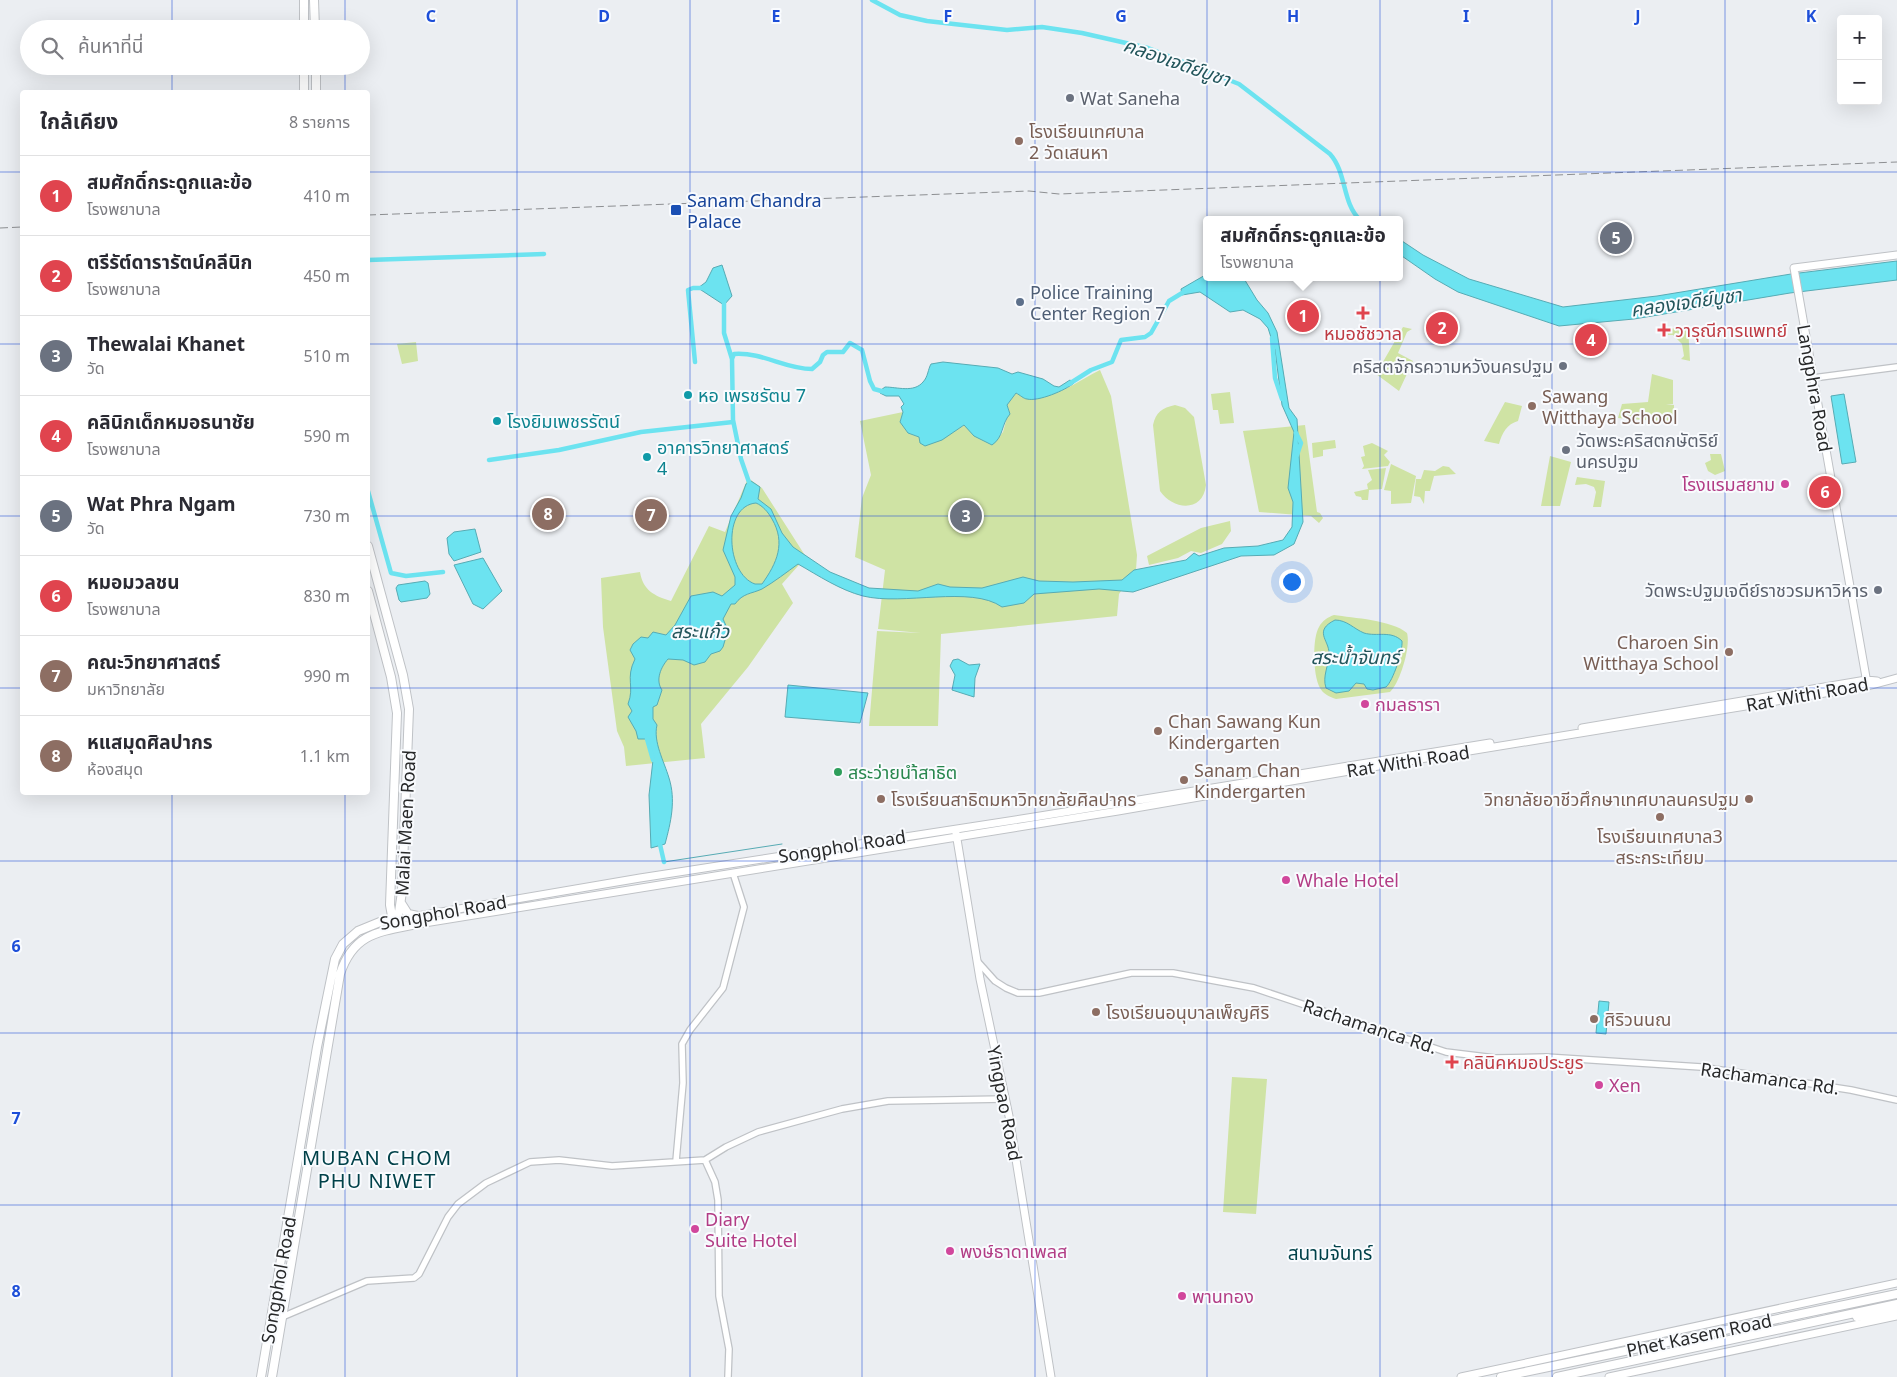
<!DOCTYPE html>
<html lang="th">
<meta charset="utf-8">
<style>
body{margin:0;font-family:"Noto Sans","Noto Sans Thai",sans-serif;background:#f7f7f7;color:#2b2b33}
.controls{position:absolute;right:15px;top:15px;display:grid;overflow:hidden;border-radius:5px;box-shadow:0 5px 20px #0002}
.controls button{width:45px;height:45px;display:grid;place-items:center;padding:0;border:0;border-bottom:1px solid #e1e1e2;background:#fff;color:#2b2b33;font:25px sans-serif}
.you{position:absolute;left:1291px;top:581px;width:18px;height:18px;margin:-12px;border:4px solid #fff;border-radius:50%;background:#1a73e8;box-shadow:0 0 0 8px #1a73e833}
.badge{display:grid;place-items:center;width:32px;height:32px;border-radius:50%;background:#3d838f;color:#fff;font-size:16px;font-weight:700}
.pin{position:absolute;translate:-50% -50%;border:2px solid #fff;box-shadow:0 1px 5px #0006}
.popup{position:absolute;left:1203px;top:216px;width:200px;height:65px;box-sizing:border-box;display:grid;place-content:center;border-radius:5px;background:#fff;filter:drop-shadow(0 1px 4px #0005);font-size:16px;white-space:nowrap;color:#7c7c81}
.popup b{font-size:19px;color:#2b2b33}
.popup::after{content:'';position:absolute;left:50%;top:100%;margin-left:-10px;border:10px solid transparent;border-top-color:#fff}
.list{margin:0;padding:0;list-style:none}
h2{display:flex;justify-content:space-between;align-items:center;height:65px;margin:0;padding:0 20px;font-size:21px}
h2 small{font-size:16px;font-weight:400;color:#7c7c81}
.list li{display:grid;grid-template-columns:32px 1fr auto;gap:15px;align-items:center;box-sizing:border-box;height:80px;padding:0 20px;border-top:1px solid #e1e1e2}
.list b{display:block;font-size:19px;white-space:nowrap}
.list p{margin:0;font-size:16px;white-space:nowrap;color:#7c7c81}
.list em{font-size:16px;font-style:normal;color:#7c7c81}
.icon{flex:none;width:28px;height:28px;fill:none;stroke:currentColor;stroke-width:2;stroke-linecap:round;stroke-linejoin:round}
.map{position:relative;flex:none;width:1897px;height:1377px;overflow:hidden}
.search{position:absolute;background:#fff;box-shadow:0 5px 20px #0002;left:20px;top:20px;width:350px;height:55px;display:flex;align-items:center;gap:12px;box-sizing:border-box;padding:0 18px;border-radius:28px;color:#7c7c81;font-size:19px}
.panel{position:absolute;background:#fff;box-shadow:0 5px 20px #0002;left:20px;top:90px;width:350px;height:705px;border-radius:5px}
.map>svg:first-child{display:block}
.green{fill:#cfe3a4}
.water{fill:#6ce3f0;stroke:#57abb4;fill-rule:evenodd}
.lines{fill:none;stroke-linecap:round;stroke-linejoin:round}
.stream{stroke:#57abb4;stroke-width:1}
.canal{stroke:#6ce3f0;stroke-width:4.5}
.tertiary-casing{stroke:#bfc2c6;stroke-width:8}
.secondary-casing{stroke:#bfc2c6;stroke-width:9}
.trunk-casing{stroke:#bfc2c6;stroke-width:10}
.tertiary{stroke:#fff;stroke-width:5.5}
.secondary{stroke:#fff;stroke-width:7}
.trunk{stroke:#fff;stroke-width:8}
.rail{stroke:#8d8f92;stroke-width:1;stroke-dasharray:8 4;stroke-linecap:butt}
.grid{fill:none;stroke:#1d4ed8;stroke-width:1;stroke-opacity:0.55}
.worship-dot{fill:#6b7280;stroke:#f9fbfe;stroke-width:2}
.education-dot{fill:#8d6e63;stroke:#f9fbfe;stroke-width:2}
.transit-dot{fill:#1a4fb4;stroke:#f9fbfe;stroke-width:2}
.service-dot{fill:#5c6f8a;stroke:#f9fbfe;stroke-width:2}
.health-dot{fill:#e0444e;stroke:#f9fbfe;stroke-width:2}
.culture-dot{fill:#0f9aa8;stroke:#f9fbfe;stroke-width:2}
.hotel-dot{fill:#d1479c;stroke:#f9fbfe;stroke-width:2}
.leisure-dot{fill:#2e9e5b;stroke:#f9fbfe;stroke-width:2}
.labels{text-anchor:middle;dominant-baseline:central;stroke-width:4;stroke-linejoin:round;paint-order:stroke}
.worship-label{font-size:18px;fill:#5b616d;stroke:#f9fbfe;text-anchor:start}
.education-label{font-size:18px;fill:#785e54;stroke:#f9fbfe;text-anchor:start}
.transit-label{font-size:18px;fill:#164399;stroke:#f9fbfe;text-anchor:start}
.service-label{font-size:18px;fill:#4e5e75;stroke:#f9fbfe;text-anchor:start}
.health-label{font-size:18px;fill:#be3a42;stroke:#f9fbfe;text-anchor:start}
.street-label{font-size:18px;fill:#272829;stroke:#f9fbfe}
.culture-label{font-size:18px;fill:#0d838f;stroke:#f9fbfe;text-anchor:start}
.hotel-label{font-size:18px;fill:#b23c85;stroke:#f9fbfe;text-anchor:start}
.leisure-label{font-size:18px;fill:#27864d;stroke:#f9fbfe;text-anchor:start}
.water-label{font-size:19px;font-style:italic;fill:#22555b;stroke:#f9fbfe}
.neighbourhood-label{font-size:19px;fill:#004149;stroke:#f9fbfe}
.quarter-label{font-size:20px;letter-spacing:1px;fill:#004149;stroke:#f9fbfe}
.grid-label{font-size:16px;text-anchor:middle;font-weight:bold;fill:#1d4ed8;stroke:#f9fbfe;stroke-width:4;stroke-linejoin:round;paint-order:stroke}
</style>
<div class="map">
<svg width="1897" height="1377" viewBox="0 0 1897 1377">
<rect width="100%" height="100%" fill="#ebeef2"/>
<path class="green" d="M1688,326L1690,361L1681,359L1684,356L1682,344L1673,335H1668L1667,331L1669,329Z
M1403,327L1412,329L1407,332L1398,353L1413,361L1399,391L1376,374Z
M416,342L418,361L402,364L397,344Z
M1100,370L1111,396L1137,555L1136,570L1119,594L1117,616L941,634L938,726H869L877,631L921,633L878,629L885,570L855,557L862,498L871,475L860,421L903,412L900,421L908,433L919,437L949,434L965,425L981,439L992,445L1003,432L1009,410L1007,405L1016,393C1047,406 1074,383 1100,370Z
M1652,374L1673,380V404H1666L1674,405V415H1672L1671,422L1618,418L1622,404L1648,402Z
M1230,392L1234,423L1220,424L1218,410H1213L1211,394Z
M1505,402L1522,406L1518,421C1507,424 1502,433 1499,444L1484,441Z
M1175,405L1185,408L1194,417L1206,485C1203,513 1173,510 1160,491L1153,425C1156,412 1162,408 1175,405Z
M1305,425L1317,512L1320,513L1323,518L1319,523L1311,516L1259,512L1243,431Z
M1335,440L1336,448L1323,450V456L1313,458L1312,443Z
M1372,443L1388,451L1384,455L1390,462L1388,466L1362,469L1364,466L1361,457L1365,456L1363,446Z
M1710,454H1721L1725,471L1715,475L1708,471L1705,463L1711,460Z
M1550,456L1571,462L1560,506H1541Z
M1391,464L1416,476L1411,503L1391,504V491L1384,490Z
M1443,466L1449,467L1456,474L1434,476L1430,491H1425L1424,504L1420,497L1414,496L1416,479H1421L1424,470L1435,471Z
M1386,468L1382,489L1369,490L1368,500H1362L1361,497L1356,496L1354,492L1368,489L1367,484L1372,480L1368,470Z
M1577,477L1605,481L1601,507H1593L1596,492L1594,487L1586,484L1575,485Z
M748,478L762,488L806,557L782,584L793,603L748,667L701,724L705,758L626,766L624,747L617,731L603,627L601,578L640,572C643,590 654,596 671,601L709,526L725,532Z
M1230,521L1231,531L1222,544L1201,553L1191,551L1178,558L1149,565L1147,556L1201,528Z
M1334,615C1353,618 1392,620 1407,633C1411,646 1400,683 1390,692L1336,699C1330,697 1323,694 1320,688C1313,677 1312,638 1319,627C1322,621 1328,617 1334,615Z
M1232,1077L1267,1079L1256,1214L1223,1212Z"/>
<path class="water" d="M1399,239L1423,255L1469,279L1563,307L1657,296L1791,274L1897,261V280L1790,293L1634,319L1559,326L1458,292L1435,279L1399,254Z
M722,265L732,296L724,305L698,288L706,282L713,268Z
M1207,274V277H1243L1257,300L1268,313L1277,332L1289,408L1297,419L1303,522L1294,544L1274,555L1241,556L1133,592L1099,589L1034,594L1024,603L1002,607C971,585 903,606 863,596C840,590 819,576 798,564C787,572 774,582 762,589C751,594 743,593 735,604H731L723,619L728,630L723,647L720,651L711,654L705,662L694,665L683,660L668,659C661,667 655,680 662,690L657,705L653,707V719L657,725C653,742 664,761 669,778C676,800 671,822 665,844L651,848L649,795L653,760L647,739H638L636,731L628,717L632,711L628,704C635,686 625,679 635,659L630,650L633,644L641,637L648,638L653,632L666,635L675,625L691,596L713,592L722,596L735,585V577L723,550L731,516L741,498L746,484L751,481L760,487L758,499L771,509L782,533L793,547L830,572L869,588L918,591L938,584L950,587L982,588L1023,577L1039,581L1073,582L1122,580L1134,570L1186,560L1194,553L1199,556L1224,548L1258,546L1283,540L1292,527L1293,502L1288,488L1294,432L1282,405L1275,350L1268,328L1260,319L1243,310L1230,312L1200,292L1182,295L1181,289ZM756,503C763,506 768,512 772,519C786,543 777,563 762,584H755C726,574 722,506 756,503Z
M943,362L998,368L1012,374L1018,372L1043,379L1054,386L1059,387L1070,380L1074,383C1066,390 1038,402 1027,399C1024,399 1020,395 1016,393L1007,405L1010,414C1001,424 1004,437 992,445L974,436L964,425L942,440L925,446L920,443L919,437L908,433L900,422L903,412L901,407L904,404L899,396H886L880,393L881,390L885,387C897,387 914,393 923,382C928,377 928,369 931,364Z
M1844,394L1856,462L1842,464L1831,396Z
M475,529L481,552L454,561L449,554L447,538L454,532Z
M483,558L502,591L483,609L473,604L454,565Z
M425,581L428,583L430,594L427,598L401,602L399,600L396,588L398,585Z
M1335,620C1347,620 1354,629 1364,633C1377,637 1391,630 1402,641C1403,651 1393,681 1386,687L1373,690L1367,689L1364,684L1356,683L1349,691L1336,693L1326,688C1322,676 1329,666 1329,653C1329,640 1313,631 1335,620Z
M958,659L969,665L980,664L975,678L974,697L952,690L955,675L950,666L953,660Z
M788,685L868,693L860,723L785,717Z
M1599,1001L1609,1002L1606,1034L1596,1033Z"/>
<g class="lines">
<path class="stream" d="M664,862L782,844"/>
<path class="canal" d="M872,0L900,15L927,21L1007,30L1042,27L1082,33L1148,48L1239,84L1330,154C1347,173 1342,203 1360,220
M368,260L544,254
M724,301V333L732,359
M1272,338L1275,378L1282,399
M695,362L688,290L693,288H702
M1069,384L1091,370L1112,362L1121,340L1145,337L1151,333L1169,301L1187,290
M1296,433L1301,443L1297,455
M489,460L559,450L641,432L733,422
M751,488L741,459L733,420L732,359L734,354C763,352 785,369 812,369L820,362L823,355L827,352H843L850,343L862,350L870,381L874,389L885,392
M368,491L391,573L406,576L443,572
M647,739L653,760
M659,840L664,862"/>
<g class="tertiary-casing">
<path id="tertiary" d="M1813,378L1897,367
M978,962L995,981L1006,988L1018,993H1039L1131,973H1173L1254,988L1446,1052L1495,1058L1546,1057L1701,1067L1851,1090L1897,1100
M705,1160L715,1182L718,1200L719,1296L729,1349L728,1377
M676,1161L683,1083L682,1044L690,1030L723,988L744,907L733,873
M282,1317L367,1281L414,1278L419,1274L448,1217L458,1204L486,1183L530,1162L559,1160L612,1166L705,1160L726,1147L758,1132L842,1109L888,1101L1005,1099"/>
</g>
<g class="secondary-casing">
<path id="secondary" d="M1867,683L1794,268L1897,255
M1582,728L1866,680L1877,681
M956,833L980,979L1009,1116L1051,1377
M394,920L640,878L1034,817L1490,743
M412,925L1118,811L1390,764L1868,686L1897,678
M1461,1377L1897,1283
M1609,1377L1897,1316"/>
</g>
<g class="trunk-casing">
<path id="trunk" d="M304,0V29
M314,0L315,29
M304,66V92
M316,66V92
M368,546L403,675L409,709L402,892L399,912L392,923
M368,591L391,677L397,713L390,905L392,916L396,921
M401,903L408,914L418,916
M1857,1317L1897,1312
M261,1377L317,1047L335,959L343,944L358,931L380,922L394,920
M272,1377L340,974C353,935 376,932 412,925
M1501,1377L1897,1294
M1557,1377L1897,1304"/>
</g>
<use href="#tertiary" class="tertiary"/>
<use href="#secondary" class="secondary"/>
<use href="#trunk" class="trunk"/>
<path class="rail" d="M368,215L1029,191L1059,194L1897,162
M0,228L22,227"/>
</g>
<path class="grid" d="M172,0V29M345,0V29M517,0V1377M690,0V1377M862,0V1377M1035,0V1377M1207,0V1377M1380,0V1377M1552,0V1377M1725,0V1377M172,66V92M345,66V92M0,172H22M368,172H1897M0,344H22M368,344H1897M0,516H22M368,516H1897M0,688H22M368,688H1897M172,792V1377M345,792V1377M0,861H1897M0,1033H1897M0,1205H1897"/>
<g class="worship-dot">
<circle cx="1070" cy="98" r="5"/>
<circle cx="1563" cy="366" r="5"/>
<circle cx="1566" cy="450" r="5"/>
<circle cx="1878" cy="590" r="5"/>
</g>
<g class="education-dot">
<circle cx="1019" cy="141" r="5"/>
<circle cx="1532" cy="406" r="5"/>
<circle cx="1729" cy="652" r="5"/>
<circle cx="1158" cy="731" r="5"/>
<circle cx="1184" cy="780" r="5"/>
<circle cx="881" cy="799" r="5"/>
<circle cx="1749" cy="799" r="5"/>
<circle cx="1660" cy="817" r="5"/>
<circle cx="1096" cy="1012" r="5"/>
<circle cx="1594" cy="1019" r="5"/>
</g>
<rect class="transit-dot" x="670" y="204" width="12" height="12" rx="2.5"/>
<circle class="service-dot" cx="1020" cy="302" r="5"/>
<g class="health-dot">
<path d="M1360.5 305.5h5v5h5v5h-5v5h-5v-5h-5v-5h5z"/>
<path d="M1661.5 322.5h5v5h5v5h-5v5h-5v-5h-5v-5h5z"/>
<path d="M1449.5 1054.5h5v5h5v5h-5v5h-5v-5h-5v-5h5z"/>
</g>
<g class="culture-dot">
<circle cx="688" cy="395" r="5"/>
<circle cx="497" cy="421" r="5"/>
<circle cx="647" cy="457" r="5"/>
</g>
<g class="hotel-dot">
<circle cx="1785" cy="484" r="5"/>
<circle cx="1365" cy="704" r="5"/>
<circle cx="1286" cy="880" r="5"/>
<circle cx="1599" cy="1085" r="5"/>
<circle cx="695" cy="1229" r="5"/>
<circle cx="950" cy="1251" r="5"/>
<circle cx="1182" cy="1296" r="5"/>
</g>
<circle class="leisure-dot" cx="838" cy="772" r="5"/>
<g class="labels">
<g class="worship-label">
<text x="1080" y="98">Wat Saneha</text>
<text x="1553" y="366" text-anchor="end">คริสตจักรความหวังนครปฐม</text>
<text x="1576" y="440">วัดพระคริสตกษัตริย์<tspan x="1576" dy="21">นครปฐม</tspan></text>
<text x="1868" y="590" text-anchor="end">วัดพระปฐมเจดีย์ราชวรมหาวิหาร</text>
</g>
<g class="education-label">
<text x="1029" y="131">โรงเรียนเทศบาล<tspan x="1029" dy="21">2 วัดเสนหา</tspan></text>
<text x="1542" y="396">Sawang<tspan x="1542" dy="21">Witthaya School</tspan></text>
<text x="1719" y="642" text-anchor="end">Charoen Sin<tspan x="1719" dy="21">Witthaya School</tspan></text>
<text x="1168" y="721">Chan Sawang Kun<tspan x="1168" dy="21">Kindergarten</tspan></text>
<text x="1194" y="770">Sanam Chan<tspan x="1194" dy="21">Kindergarten</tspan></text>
<text x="891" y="799">โรงเรียนสาธิตมหาวิทยาลัยศิลปากร</text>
<text x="1739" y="799" text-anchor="end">วิทยาลัยอาชีวศึกษาเทศบาลนครปฐม</text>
<text x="1660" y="836" text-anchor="middle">โรงเรียนเทศบาล3<tspan x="1660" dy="21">สระกระเทียม</tspan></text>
<text x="1106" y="1012">โรงเรียนอนุบาลเพ็ญศิริ</text>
<text x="1604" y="1019">ศิริวนนณ</text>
</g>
<g class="transit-label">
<text x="687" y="200">Sanam Chandra<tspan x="687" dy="21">Palace</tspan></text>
</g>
<g class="service-label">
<text x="1030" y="292">Police Training<tspan x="1030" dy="21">Center Region 7</tspan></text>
</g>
<g class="health-label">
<text x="1675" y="330">วารุณีการแพทย์</text>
<text x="1363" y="333" text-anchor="middle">หมอชัชวาล</text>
<text x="1463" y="1062">คลินิคหมอประยูร</text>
</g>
<g class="street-label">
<text transform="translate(1815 388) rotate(80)">Langphra Road</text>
<text transform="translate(1807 694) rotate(-10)">Rat Withi Road</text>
<text transform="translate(1408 761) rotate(-9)">Rat Withi Road</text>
<text transform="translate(405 823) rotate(-87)">Malai Maen Road</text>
<text transform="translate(842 846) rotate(-9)">Songphol Road</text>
<text transform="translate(443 912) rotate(-10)">Songphol Road</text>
<text transform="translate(1370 1026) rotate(18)">Rachamanca Rd.</text>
<text transform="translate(1770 1078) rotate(8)">Rachamanca Rd.</text>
<text transform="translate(1005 1103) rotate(79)">Yingpao Road</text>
<text transform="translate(278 1280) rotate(-80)">Songphol Road</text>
<text transform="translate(1699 1335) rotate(-12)">Phet Kasem Road</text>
</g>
<g class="culture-label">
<text x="698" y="395">หอ เพรชรัตน 7</text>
<text x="507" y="421">โรงยิมเพชรรัตน์</text>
<text x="657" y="447">อาคารวิทยาศาสตร์<tspan x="657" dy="21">4</tspan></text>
</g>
<g class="hotel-label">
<text x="1775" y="484" text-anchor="end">โรงแรมสยาม</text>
<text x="1375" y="704">กมลธารา</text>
<text x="1296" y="880">Whale Hotel</text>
<text x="1609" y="1085">Xen</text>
<text x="705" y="1219">Diary<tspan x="705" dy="21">Suite Hotel</tspan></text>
<text x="960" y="1251">พงษ์ธาดาเพลส</text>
<text x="1192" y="1296">พานทอง</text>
</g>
<g class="leisure-label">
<text x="848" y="772">สระว่ายนำ้สาธิต</text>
</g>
<g class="water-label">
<text transform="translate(1177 62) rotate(19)">คลองเจดีย์บูชา</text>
<text transform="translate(1686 302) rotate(-8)">คลองเจดีย์บูชา</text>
<text x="700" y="631">สระแก้ว</text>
<text x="1355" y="657">สระน้ำจันทร์</text>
</g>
<g class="neighbourhood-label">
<text x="1330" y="1253">สนามจันทร์</text>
</g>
<g class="quarter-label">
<text x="377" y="1157">MUBAN CHOM<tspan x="377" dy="23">PHU NIWET</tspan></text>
</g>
</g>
<g class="grid-label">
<text x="431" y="22">C</text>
<text x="604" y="22">D</text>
<text x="776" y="22">E</text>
<text x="948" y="22">F</text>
<text x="1121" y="22">G</text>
<text x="1293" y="22">H</text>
<text x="1466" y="22">I</text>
<text x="1638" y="22">J</text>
<text x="1811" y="22">K</text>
<text x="16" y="952">6</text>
<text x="16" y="1124">7</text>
<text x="16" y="1297">8</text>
</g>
</svg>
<div class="controls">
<button>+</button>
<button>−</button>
</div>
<div class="you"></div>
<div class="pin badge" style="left:1303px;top:316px;background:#e0444e">1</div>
<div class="popup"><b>สมศักดิ์กระดูกและข้อ</b>โรงพยาบาล</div>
<div class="pin badge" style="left:1442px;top:328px;background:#e0444e">2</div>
<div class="pin badge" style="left:966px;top:516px;background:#6b7280">3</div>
<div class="pin badge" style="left:1591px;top:340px;background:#e0444e">4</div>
<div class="pin badge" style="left:1616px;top:238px;background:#6b7280">5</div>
<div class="pin badge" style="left:1825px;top:492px;background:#e0444e">6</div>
<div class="pin badge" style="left:651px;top:515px;background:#8d6e63">7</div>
<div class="pin badge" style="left:548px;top:514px;background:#8d6e63">8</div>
<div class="search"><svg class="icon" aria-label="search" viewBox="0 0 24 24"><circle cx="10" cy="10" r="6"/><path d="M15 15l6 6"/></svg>ค้นหาที่นี่</div>
<section class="panel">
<h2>ใกล้เคียง<small>8 รายการ</small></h2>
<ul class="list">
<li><span class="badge" style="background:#e0444e">1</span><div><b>สมศักดิ์กระดูกและข้อ</b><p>โรงพยาบาล</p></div><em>410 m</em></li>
<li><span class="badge" style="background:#e0444e">2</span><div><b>ตรีรัต์ดารารัตน์คลีนิก</b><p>โรงพยาบาล</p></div><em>450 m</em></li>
<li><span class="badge" style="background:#6b7280">3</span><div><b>Thewalai Khanet</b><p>วัด</p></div><em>510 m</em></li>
<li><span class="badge" style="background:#e0444e">4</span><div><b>คลินิกเด็กหมอธนาชัย</b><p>โรงพยาบาล</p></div><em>590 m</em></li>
<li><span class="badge" style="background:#6b7280">5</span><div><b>Wat Phra Ngam</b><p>วัด</p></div><em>730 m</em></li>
<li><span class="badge" style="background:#e0444e">6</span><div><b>หมอมวลชน</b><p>โรงพยาบาล</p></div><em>830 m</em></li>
<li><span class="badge" style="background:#8d6e63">7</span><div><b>คณะวิทยาศาสตร์</b><p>มหาวิทยาลัย</p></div><em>990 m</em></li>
<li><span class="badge" style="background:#8d6e63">8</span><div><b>หแสมุดศิลปากร</b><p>ห้องสมุด</p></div><em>1.1 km</em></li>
</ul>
</section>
</div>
